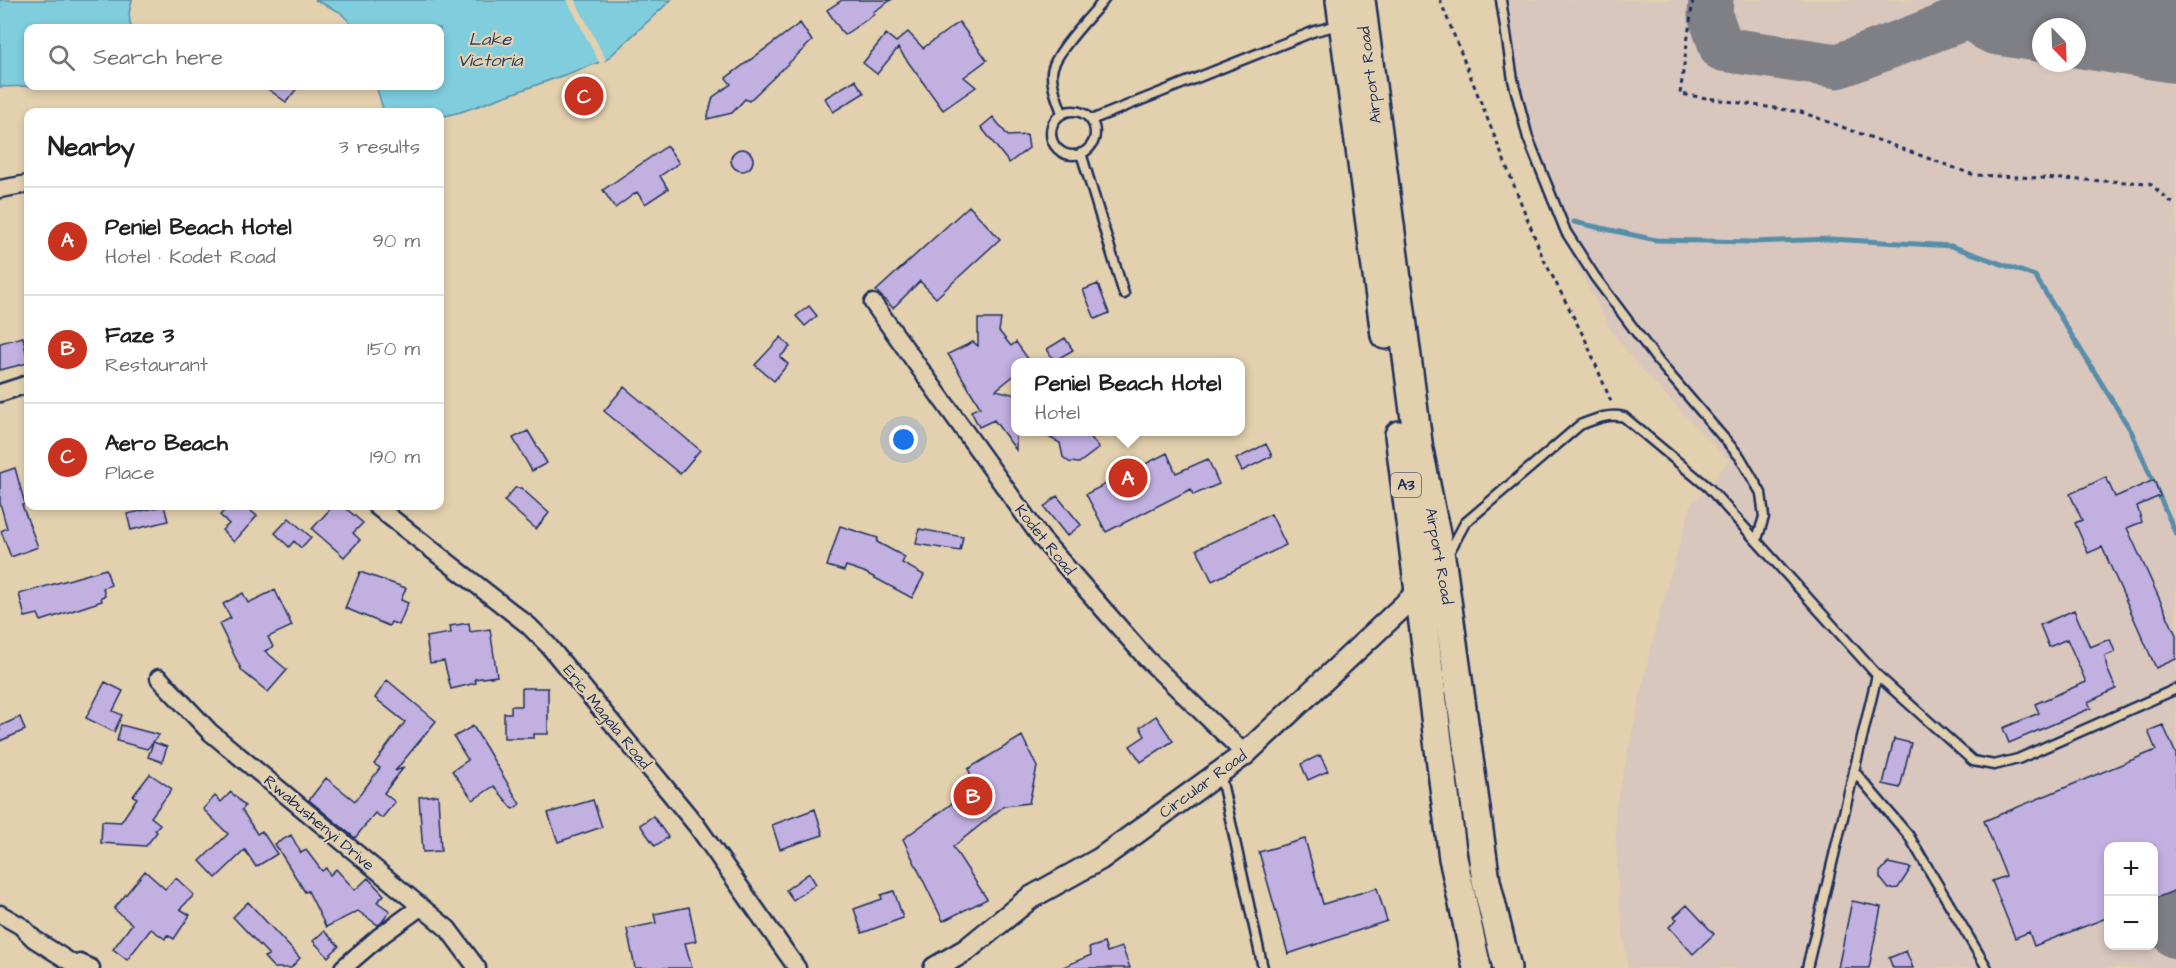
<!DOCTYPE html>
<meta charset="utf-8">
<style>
body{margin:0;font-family:"Architects Daughter",sans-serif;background:#f6f6f6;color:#202124}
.controls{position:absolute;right:18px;bottom:18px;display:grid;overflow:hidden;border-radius:12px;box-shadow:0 3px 9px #0003}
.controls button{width:54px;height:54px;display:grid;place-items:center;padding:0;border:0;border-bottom:2px solid #e0e0e0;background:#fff;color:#202124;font:30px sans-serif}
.compass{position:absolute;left:2032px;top:18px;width:54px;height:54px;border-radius:50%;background:#fff;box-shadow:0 3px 9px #0003;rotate:157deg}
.you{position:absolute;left:904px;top:440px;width:21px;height:21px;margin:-15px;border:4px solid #fff;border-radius:50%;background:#1a73e8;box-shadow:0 0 0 9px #1a73e833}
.badge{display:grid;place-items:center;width:39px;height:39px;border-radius:50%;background:#c8321e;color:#fff;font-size:20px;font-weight:700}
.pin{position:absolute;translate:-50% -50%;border:3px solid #fff;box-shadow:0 2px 6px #0006}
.popup{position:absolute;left:1011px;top:358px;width:234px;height:78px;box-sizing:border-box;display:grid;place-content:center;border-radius:12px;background:#fff;filter:drop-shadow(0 2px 4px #0005);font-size:20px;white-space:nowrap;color:#757577}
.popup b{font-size:22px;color:#202124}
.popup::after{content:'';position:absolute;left:50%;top:100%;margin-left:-12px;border:12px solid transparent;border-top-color:#fff}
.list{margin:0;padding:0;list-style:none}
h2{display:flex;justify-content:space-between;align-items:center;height:78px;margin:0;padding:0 24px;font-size:26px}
h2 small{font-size:20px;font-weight:400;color:#757577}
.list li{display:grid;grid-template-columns:39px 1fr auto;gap:18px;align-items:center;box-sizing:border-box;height:108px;padding:0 24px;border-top:2px solid #e0e0e0}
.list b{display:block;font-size:22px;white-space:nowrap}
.list p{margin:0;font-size:20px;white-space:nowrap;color:#757577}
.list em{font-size:20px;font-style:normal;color:#757577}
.icon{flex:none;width:33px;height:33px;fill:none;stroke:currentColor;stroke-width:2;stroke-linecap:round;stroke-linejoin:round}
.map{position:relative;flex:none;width:2176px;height:968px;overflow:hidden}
.search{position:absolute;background:#fff;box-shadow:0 3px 9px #0003;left:24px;top:24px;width:420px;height:66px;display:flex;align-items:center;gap:15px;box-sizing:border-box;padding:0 21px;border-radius:12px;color:#757577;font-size:22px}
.panel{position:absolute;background:#fff;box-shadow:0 3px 9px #0003;left:24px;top:108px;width:420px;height:402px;border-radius:12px}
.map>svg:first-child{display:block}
.built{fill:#d9c6bd;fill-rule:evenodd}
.water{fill:#7fcddd;stroke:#578eaa;stroke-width:1.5}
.pier{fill:#e3d0ae}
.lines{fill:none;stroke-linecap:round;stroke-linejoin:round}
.stream{stroke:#578eaa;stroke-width:5}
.taxiway{stroke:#7f8086;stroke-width:45}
.runway{stroke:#7f8086;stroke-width:112}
.building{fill:#c2b0e1;stroke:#1b2f5e;stroke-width:1.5}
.service-casing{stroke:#1b2f5e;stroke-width:13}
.minor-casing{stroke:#1b2f5e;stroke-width:21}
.tertiary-casing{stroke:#1b2f5e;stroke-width:26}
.trunk-casing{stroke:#1b2f5e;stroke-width:32}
.path{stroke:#1b2f5e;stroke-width:3;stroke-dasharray:4.5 4.5;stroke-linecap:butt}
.service{stroke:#e3d0ae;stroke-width:8}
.minor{stroke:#e3d0ae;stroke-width:16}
.tertiary{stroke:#e3d0ae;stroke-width:21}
.trunk{stroke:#e3d0ae;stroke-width:27}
.labels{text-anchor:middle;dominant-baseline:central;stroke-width:4.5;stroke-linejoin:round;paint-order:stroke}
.shield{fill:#e3d0ae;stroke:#575f76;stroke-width:1.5}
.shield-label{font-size:15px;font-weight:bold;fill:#1b2f5e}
.street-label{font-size:16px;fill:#1b2f5e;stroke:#e3d0ae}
.water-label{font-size:18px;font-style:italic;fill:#253f6b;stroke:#e3d0ae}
</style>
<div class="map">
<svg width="2176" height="968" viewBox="0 0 2176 968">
<rect width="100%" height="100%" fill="#e3d0ae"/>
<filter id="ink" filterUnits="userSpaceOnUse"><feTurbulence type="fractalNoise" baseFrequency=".0167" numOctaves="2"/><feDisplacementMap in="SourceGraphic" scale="12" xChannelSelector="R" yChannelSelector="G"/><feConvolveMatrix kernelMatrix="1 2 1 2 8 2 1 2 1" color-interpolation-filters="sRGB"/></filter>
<g filter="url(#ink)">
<path class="built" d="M1498,0H2176V968H1628L1618,894L1615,810L1656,626L1692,502L1709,488L1728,460L1639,367L1611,330L1571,255L1537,169L1507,58ZM2041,27H2077V63H2041ZM2108,846H2154V946H2108Z"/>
<path class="water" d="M0,0H132L129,14L131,28H28V86H31L0,87Z
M315,0H671L606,60L461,112L440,117V112H384L376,86H440V28H355L340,12Z"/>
<path class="pier" d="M567,0H575L606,60L600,64Z"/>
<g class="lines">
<path class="stream" d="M1574,222L1656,240L1752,242L1831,239L1951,246L2035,276L2131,431L2176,534"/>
<path class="taxiway" d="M1711,0L1710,15L1722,49L1838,66L1962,19L2026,3
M2154,883L2176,936"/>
<path class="runway" d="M2004,0L2176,27"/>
</g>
<path class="building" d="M842,0H891L873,12L875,14L844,35L827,10Z
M959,22L987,60L964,77L976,87L943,110L898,48L877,74L863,63L886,34L896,42L908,32L923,48Z
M800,23L812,41L749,101L745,99L732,113L707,119L713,97L731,84L726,78Z
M855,80L864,93L833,112L825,98Z
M264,86H299L286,102Z
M993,117L1008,136L1027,135L1029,148L1009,163L981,127Z
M667,146L679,163L660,176L668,189L645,204L637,192L615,208L603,190Z
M731 160a11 11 0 1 1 22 0a11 11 0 1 1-22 0Z
M969,206L1000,239L936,298L920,281L893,308L876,291Z
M1098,284L1109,313L1095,319L1083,290Z
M809,306L817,316L805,326L796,316Z
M978,319H1001L999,331L1011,346L1016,342L1031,363H1016V374L996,390L1016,395V450L994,420L979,427L971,411L980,407L948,354L973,342L978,346Z
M23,337L28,363L0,370V343Z
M781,337L790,347L780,357L788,364L774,381L755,365Z
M1065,338L1073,350L1054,361L1047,349Z
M624,387L700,450L680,474L604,411Z
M528,431L547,463L532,471L513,438Z
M1039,432H1087L1099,448L1079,463L1069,462L1063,457L1060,443Z
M1266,444L1272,456L1242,471L1236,459Z
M1167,453L1176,473L1208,459L1219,484L1193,495L1191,489L1106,532L1086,494Z
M15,468L25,504L22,505L38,547L11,557L1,531L7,528L0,503V473Z
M2106,477L2115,497L2154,480L2160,496L2137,506L2142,522L2127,528L2176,635V659L2156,668L2102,547L2088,553L2075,523L2082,520L2070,494Z
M515,488H521L549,513L536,529L504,501Z
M1057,496L1081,525L1067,536L1044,507Z
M164,506L168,521L131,530L127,514Z
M229,506L238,512L245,506L257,516L234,542L222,530L229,524L220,515Z
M333,506H343L363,523L353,533L360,540L344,557L312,529Z
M1271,514L1286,545L1212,581L1197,549Z
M289,518L311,537L301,548L294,541L289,547L275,533Z
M840,526L878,538L877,542L905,557L902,563L924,575L912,598L864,572L846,566L844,571L827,566Z
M919,529L963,537L960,551L916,544Z
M106,569L111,585L103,588L105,596L101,597L102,601L41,621L38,614L25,617L19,594Z
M360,572L406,588L401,600L408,603L399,625L391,622L389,626L345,608Z
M275,590L292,626L268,637L273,647L265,651L287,670L268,692L242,671L219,624L231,618L223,604L243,593L248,603Z
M2074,610L2090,647L2110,639L2115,652L2105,656L2107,668L2116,689L2088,702L2091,708L2009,743L2003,728L2039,713L2035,704L2086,682L2067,639L2049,647L2040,625Z
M469,623L470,632L490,629L497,676L475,679L476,683L451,689L444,661L430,663L426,637L451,633L450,626Z
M387,680L436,721L395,771L404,767L384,793L395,802L382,818L375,813L355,838L309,800L326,778L355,801L380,768L374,764L405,722L375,698Z
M105,682L123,691L113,711L122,715L114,732L86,718Z
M522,688H548V734H534V738H504V713H511V706H522Z
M1156,716L1173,741L1141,762L1130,746L1145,736L1140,727Z
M20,717L25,730L0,741V726Z
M121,725L159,735L153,742L167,747L162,762L148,757L153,743L147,749L117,741Z
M2163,725L2176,754V890L2154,899V846H2109V917L2034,946L2029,932L2015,938L1992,881L2006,876L1984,821L2156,750L2148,731Z
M473,726L520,804L513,809L494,786L473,800L452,771L468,760L454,737Z
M1022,736L1037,767L1029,803L1004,806L953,847L987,899L943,921L903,839L976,786L968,769Z
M1894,739L1911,743L1900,788L1883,784Z
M1320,755L1328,771L1308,780L1301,764Z
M150,774L172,789L151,817L160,824L155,830L157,832L146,846L101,843L102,821L121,822L137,798L133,796Z
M231,792L245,806L242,810L257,834L262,831L277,854L256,867L245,850L216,878L200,861L228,834L203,809L215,796L221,802Z
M438,795L441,851L423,852L419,797Z
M593,800L602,827L558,842L548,813Z
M815,809L823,835L780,849L772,825Z
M653,816L668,837L655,846L640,825Z
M291,835L301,853L306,850L322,871L326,868L330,875L336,869L355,890L368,878L384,895L377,902L390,911L382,922L378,925L358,911L326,927L308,891L305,892L275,844Z
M1305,839L1323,904L1377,888L1387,921L1288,954L1259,852Z
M1888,863L1911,868L1898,888L1889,889L1880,878V872Z
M145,871L165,889L176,878L194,895L180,909L190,915L174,939L167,935L165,939L151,929L127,960L113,949L132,924L114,909Z
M809,873L816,884L793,900L786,890Z
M894,891L903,918L862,933L854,909L882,899L881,895Z
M1852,901L1881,907L1869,968H1838Z
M248,902L300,958L291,968H274L264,957L269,955L233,917Z
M1687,905L1714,934L1693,954L1669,927L1677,919L1674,917Z
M689,907L696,941L685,943L692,968H635L627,929L656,923L654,914Z
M324,931L339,946L328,957L313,941Z
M1104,943L1107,952L1122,947L1130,968H1061L1091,955L1089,948Z
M1906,951L1913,968H1893L1889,958Z"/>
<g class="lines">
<g class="service-casing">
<path id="service" d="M1501,0L1513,80L1528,138L1566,232L1595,277L1658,361L1740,457L1761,493L1764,517L1757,539
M1051 133a22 22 0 1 1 44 0a22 22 0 1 1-44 0Z
M1062,113C1058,101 1051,86 1052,72C1054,53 1091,16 1104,0
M1091,120L1315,31L1339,25
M1081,153L1124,294
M1447,556L1465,523L1580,425C1595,419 1609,413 1624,417L1709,488L1877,675L1973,761L1994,765L2018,759L2176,689
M1854,771L1909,836L1987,968
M1220,773L1263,968
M1807,968L1877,675"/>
</g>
<g class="minor-casing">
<path id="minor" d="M0,189L28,184
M873,303L1041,538L1146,658L1245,754
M0,393L28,384
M376,506L528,625L548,645L697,826L797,968
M159,678L210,732L448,929L477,968
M0,914L21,926L34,939L75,965L80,963L91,968
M343,968L379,937L419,908"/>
</g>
<g class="tertiary-casing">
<path id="tertiary" d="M935,968L966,950L1030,898L1100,859L1245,754L1427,584"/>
</g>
<g class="trunk-casing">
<path id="trunk" d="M1340,0L1385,335
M1361,0L1419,450L1442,564L1486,881L1507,968
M1399,435L1453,858L1477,968"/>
</g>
<path class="path" d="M1440,0L1543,258L1586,341L1612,404
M1693,0L1680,94L1801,112L1974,175L2149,183L2176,206"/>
<use href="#service" class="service"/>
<use href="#minor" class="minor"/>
<use href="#tertiary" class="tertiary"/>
<use href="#trunk" class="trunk"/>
</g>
</g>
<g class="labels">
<rect class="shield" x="1391" y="473" width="30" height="24" rx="4.5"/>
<g class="shield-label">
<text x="1406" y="485">A3</text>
</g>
<g class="street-label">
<text transform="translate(1370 75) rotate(-97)">Airport Road</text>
<text transform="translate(1045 540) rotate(51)">Kodet Road</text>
<text transform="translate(1439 556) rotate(80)">Airport Road</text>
<text transform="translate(607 717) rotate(51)">Eric Magala Road</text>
<text transform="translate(1203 784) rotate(-36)">Circular Road</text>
<text transform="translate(319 823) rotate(40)">Rwabushenyi Drive</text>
</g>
<g class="water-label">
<text x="490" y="39">Lake<tspan x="490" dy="21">Victoria</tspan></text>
</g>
</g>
</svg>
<div class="controls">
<button>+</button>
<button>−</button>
</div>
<svg class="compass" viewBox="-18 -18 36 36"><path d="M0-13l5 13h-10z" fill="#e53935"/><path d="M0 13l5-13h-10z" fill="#757577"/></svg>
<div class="you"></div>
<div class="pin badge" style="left:1128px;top:478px">A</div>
<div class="popup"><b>Peniel Beach Hotel</b>Hotel</div>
<div class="pin badge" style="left:973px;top:796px">B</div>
<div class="pin badge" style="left:584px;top:96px">C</div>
<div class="search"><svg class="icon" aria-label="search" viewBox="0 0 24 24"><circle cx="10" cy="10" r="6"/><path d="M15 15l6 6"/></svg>Search here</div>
<section class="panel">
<h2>Nearby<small>3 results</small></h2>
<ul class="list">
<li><span class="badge">A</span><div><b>Peniel Beach Hotel</b><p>Hotel · Kodet Road</p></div><em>90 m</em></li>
<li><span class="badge">B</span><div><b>Faze 3</b><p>Restaurant</p></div><em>150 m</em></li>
<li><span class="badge">C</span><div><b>Aero Beach</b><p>Place</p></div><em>190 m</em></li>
</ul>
</section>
</div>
